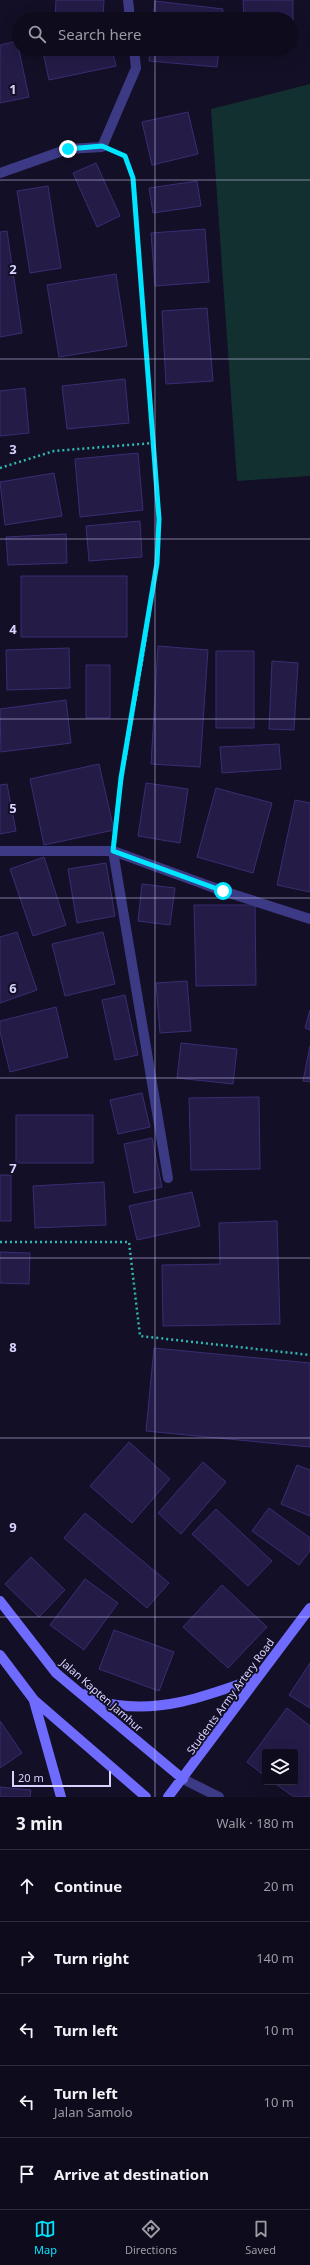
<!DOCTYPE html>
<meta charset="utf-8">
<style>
body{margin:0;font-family:"Noto Sans",sans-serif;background:#1c1929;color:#f1f3f6}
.controls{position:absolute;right:12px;bottom:12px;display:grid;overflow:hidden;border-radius:4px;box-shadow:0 4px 16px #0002}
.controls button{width:36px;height:36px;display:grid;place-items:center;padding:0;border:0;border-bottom:1px solid #2e2b3b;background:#0e0b1c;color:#f1f3f6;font:20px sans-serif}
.scale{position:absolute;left:12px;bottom:10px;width:99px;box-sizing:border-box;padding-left:4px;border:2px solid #d9d4ff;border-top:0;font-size:11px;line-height:14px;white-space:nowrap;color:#d9d4ff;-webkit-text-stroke:3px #130f26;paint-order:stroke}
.stop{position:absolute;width:12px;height:12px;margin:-9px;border:3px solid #00e5ff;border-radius:50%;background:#fff}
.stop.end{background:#00e5ff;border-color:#fff;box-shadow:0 1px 4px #0008}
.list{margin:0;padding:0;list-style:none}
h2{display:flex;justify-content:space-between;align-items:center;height:52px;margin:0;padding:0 16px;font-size:17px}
h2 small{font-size:13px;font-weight:400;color:#9b9ba3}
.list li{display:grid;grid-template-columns:26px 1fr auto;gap:12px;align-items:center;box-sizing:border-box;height:72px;padding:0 16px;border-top:1px solid #2e2b3b}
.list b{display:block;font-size:15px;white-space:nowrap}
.list p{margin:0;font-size:13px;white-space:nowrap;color:#9b9ba3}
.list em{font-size:13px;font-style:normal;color:#9b9ba3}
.icon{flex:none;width:22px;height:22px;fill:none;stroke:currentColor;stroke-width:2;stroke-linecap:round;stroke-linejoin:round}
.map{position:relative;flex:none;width:310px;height:1797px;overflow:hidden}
.search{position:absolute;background:#0e0b1c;box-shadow:0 4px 16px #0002;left:12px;right:12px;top:12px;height:44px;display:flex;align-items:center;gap:10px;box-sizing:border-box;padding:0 14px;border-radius:22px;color:#9b9ba3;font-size:15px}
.sheet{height:412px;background:#0e0b1c}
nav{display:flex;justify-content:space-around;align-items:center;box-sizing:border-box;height:56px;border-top:1px solid #2e2b3b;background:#0e0b1c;font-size:11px;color:#9b9ba3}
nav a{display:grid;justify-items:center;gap:2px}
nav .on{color:#00e5ff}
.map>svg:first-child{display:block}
.green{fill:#12302f}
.building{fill:#241b47;stroke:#3b2d73}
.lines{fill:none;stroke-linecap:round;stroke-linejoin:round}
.path{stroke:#2fb8b0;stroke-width:2.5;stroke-dasharray:2 3;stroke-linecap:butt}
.street{stroke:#3d3a85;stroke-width:10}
.secondary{stroke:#6f6bff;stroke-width:10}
.route{stroke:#00e5ff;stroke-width:5}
.grid{fill:none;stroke:#d9d4ff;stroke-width:1;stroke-opacity:0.55}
.labels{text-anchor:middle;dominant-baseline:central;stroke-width:4;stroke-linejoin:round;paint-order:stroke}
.street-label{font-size:11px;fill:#d9d4ff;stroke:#130f26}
.grid-label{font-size:13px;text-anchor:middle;font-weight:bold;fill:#d9d4ff;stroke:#130f26;stroke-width:4;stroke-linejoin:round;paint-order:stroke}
</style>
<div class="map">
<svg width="310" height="1797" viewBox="0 0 310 1797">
<rect width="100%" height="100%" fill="#130f26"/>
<path class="green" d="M310,84V476L237,481L211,109Z"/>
<path class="building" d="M56,0H104L103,19H55Z
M243,0H293V27H291V19H244Z
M155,1L223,9L222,19H153Z
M17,41L29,97L0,103V45Z
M58,49H112L116,66L49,80L43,52Z
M150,49H219L217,67L149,61Z
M188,112L198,154L152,165L142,122Z
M96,163L120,216L97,227L73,173Z
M197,181L201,206L153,213L149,188Z
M48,186L61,268L30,273L17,191Z
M205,229L209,282L155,286L151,233Z
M7,231L22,333L0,337V232Z
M116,274L127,346L59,357L47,285Z
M207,308L213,381L166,384L162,311Z
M125,379L129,423L67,429L62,386Z
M25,388L29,433L0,436V391Z
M138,453L143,510L80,517L75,459Z
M54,473L62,516L5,525L0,482Z
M140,521L142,557L89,561L86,526Z
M66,534L67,563L8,565L6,537Z
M21,576H127V637H21Z
M158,646L208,650L200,767L151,764Z
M69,648L70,688L7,690L6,650Z
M216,651H254V728H216Z
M272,661L298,663L294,730L269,729Z
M86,665H110V718H86Z
M66,700L71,743L1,752L0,709Z
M279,744L281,769L222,773L220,747Z
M99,764L114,830L44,845L30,779Z
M146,783L188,789L180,843L138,836Z
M7,784L16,831L0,834V785Z
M216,788L272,803L253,873L197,857Z
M295,800L310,803V892L277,885Z
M44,857L66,925L33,936L10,869Z
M106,863L115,916L77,923L68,869Z
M142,884L175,888L170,925L138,921Z
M194,905H255L256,985L196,986Z
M17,932L37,990L0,1003V937Z
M103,932L115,984L65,996L52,944Z
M187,981L191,1031L160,1033L156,983Z
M125,995L138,1055L115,1060L102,1000Z
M56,1007L68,1057L10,1072L0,1032V1021Z
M310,1010V1030L305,1028Z
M181,1043L237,1049L233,1084L177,1078Z
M310,1046V1082L303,1081Z
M142,1093L150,1127L118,1134L110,1100Z
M259,1097L260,1169L191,1170L189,1098Z
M16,1115H93V1163H16Z
M152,1138L162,1187L134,1193L124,1144Z
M0,1175H11V1221H0Z
M104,1182L106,1225L35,1228L33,1186Z
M192,1192L200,1226L137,1240L129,1206Z
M277,1221L280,1324L163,1326L162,1265L220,1264L219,1223Z
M0,1252L30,1253L29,1284L0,1283Z
M154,1348L310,1363V1447L146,1431Z
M129,1442L170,1479L132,1523L90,1486Z
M203,1462L226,1482L181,1534L158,1513Z
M297,1465L310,1470V1516L281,1504Z
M269,1508L310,1538V1551L299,1565L252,1531Z
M216,1509L272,1561L248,1586L192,1534Z
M85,1513L169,1583L147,1608L64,1538Z
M31,1557L65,1590L39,1617L5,1584Z
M85,1579L118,1603L84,1650L50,1625Z
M222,1585L267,1627L228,1668L183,1627Z
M114,1630L174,1652L159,1691L99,1669Z
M310,1663V1708L289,1695Z
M287,1708L310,1726V1797H294L273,1782H295V1752H265V1776L247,1762Z
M0,1721L22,1753L0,1768Z
M0,1787L31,1790L30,1797H0Z"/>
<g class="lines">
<path class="path" d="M0,468L54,451L153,443
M115,829C128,725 154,623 159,519L133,178L125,156L122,155
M0,1242H129L140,1336L310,1355"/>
<path class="street" d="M128,0L130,19
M0,173L68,149L102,147L136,68L134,49
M0,851H113L223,891L310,919
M113,851L168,1178
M183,1779L219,1797"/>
<path class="secondary" d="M0,1601L56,1673L183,1779
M0,1655L34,1700L146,1797
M85,1694C95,1698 107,1704 117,1705C167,1712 211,1694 257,1678
M34,1701L61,1797
M168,1797L310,1608"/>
</g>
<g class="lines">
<path class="route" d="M68,149L102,146L125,156L133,178L159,519L157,563L121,778L113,851L223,891"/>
</g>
<path class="grid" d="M155,0V19M155,49V1797M0,180H310M0,359H310M0,539H310M0,719H310M0,898H310M0,1078H310M0,1258H310M0,1438H310M0,1617H310"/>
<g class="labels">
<g class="street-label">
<text transform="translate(102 1695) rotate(41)">Jalan Kapten Jamhur</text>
<text transform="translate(230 1696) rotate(-54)">Students Army Artery Road</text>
</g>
</g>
<g class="grid-label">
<text x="13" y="94">1</text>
<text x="13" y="274">2</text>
<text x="13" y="454">3</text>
<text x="13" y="634">4</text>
<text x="13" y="813">5</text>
<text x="13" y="993">6</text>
<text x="13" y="1173">7</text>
<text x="13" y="1352">8</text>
<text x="13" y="1532">9</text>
</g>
</svg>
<div class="controls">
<button><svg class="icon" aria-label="layers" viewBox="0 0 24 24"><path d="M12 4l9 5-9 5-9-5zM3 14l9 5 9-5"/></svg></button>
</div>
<div class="scale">20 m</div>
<div class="stop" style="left:223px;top:891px"></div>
<div class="stop end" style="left:68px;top:149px"></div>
<div class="search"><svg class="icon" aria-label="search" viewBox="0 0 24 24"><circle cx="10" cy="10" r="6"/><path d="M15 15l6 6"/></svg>Search here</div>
</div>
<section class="sheet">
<h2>3 min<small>Walk · 180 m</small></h2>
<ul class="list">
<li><svg class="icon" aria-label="ahead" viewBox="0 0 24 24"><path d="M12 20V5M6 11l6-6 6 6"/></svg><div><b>Continue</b></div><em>20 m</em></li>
<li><svg class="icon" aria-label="right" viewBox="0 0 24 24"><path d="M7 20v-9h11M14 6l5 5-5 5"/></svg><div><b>Turn right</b></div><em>140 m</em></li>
<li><svg class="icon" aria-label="left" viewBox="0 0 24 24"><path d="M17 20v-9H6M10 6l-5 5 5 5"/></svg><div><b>Turn left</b></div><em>10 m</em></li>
<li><svg class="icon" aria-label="left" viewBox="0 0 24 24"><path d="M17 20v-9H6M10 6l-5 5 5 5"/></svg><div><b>Turn left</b><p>Jalan Samolo</p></div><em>10 m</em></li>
<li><svg class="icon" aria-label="arrive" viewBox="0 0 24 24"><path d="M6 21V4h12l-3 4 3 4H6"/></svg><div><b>Arrive at destination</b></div></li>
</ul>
</section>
<nav>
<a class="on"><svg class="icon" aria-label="map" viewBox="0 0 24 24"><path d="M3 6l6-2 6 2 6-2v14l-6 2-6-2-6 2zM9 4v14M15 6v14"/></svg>Map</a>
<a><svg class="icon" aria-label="directions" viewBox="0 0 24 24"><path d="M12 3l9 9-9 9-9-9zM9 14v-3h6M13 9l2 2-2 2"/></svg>Directions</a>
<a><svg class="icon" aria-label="saved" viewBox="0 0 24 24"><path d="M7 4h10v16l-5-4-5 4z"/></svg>Saved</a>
</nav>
